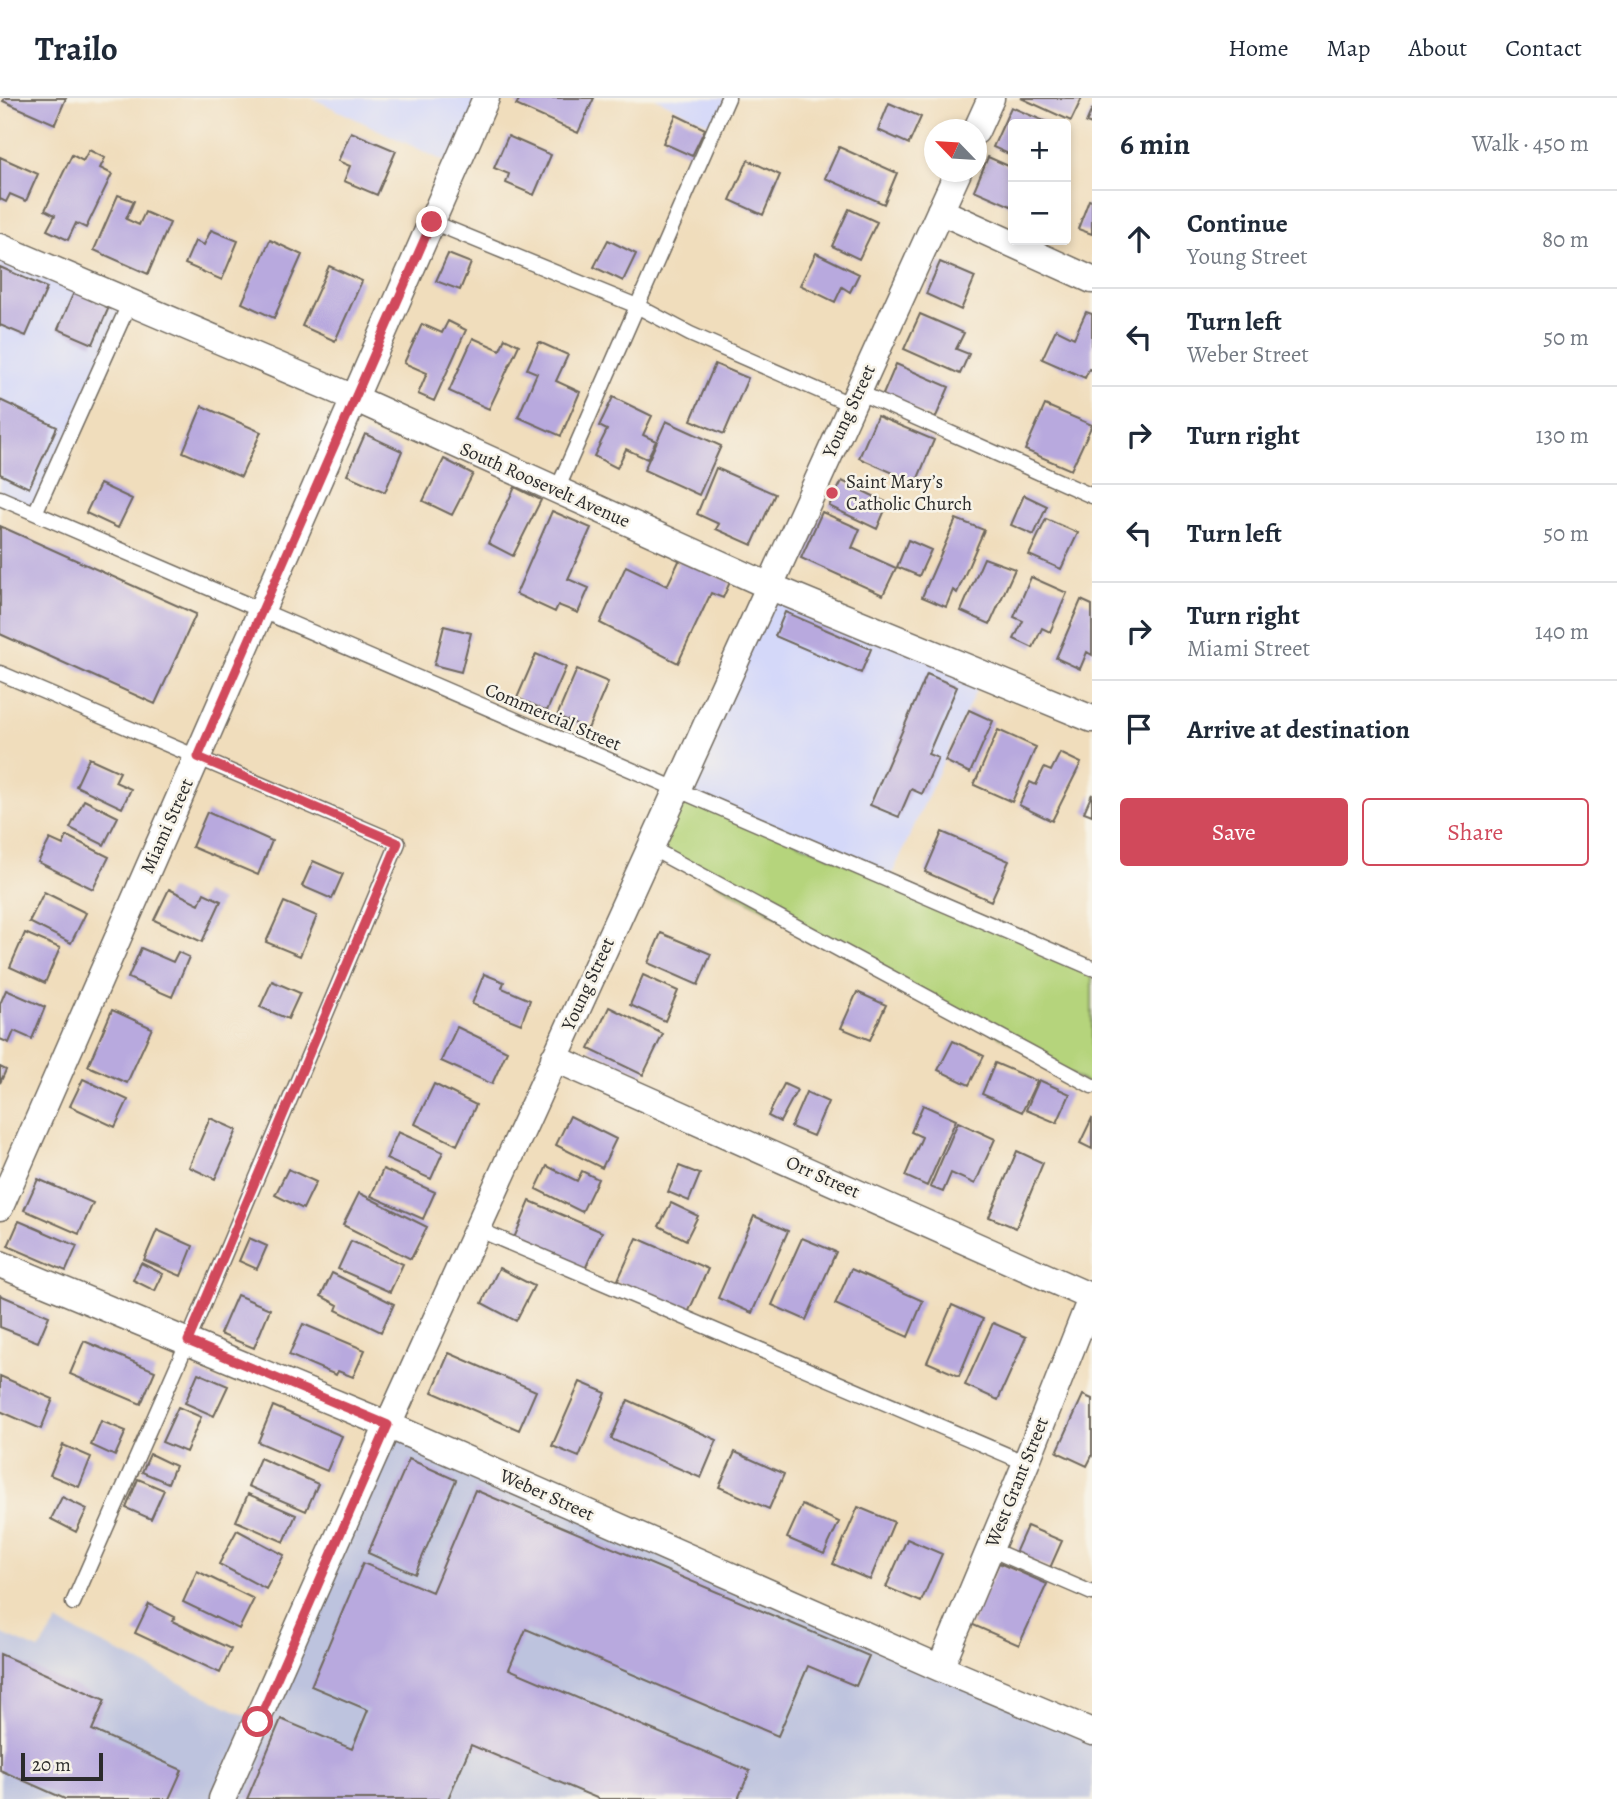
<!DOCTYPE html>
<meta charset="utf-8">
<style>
body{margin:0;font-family:Alegreya,serif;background:#f6f6f7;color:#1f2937}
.controls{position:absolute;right:21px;top:21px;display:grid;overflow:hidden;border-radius:7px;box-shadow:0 4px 10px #0003}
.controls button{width:63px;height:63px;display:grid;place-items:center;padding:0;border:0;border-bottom:2px solid #e0e1e3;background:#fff;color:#1f2937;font:35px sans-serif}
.compass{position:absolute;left:924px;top:21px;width:63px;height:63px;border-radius:50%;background:#fff;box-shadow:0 4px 10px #0003;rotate:295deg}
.scale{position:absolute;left:21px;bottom:18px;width:82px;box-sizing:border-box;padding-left:7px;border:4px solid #2b2b2b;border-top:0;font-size:19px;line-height:24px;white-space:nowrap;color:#2b2b2b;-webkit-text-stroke:5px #f7f3e8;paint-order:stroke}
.stop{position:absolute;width:21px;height:21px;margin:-16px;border:5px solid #d1495b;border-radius:50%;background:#fff}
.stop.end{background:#d1495b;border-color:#fff;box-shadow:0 2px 7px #0008}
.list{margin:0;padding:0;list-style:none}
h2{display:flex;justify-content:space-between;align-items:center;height:91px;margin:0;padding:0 28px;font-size:30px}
h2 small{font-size:23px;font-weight:400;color:#747a83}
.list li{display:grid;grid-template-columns:46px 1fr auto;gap:21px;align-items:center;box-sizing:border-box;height:98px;padding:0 28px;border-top:2px solid #e0e1e3}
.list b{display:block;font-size:26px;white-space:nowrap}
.list p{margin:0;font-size:23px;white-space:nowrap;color:#747a83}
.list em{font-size:23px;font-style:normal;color:#747a83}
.actions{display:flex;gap:14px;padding:21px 28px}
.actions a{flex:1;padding:16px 0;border:2px solid #d1495b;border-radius:7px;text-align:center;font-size:24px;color:#d1495b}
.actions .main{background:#d1495b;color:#fff}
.icon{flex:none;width:38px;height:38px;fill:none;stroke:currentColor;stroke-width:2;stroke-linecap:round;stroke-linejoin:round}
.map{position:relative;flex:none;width:1092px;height:1701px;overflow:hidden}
header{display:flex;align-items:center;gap:42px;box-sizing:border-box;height:98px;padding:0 35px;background:#fff;border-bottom:2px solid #e0e1e3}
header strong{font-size:33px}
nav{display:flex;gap:38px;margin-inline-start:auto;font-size:24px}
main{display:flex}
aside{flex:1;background:#fff}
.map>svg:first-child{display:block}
.built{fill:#d4d8f9}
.industrial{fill:#bdc3de}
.green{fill:#b5d47b;stroke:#708053;stroke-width:2}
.building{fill:#b8a9de}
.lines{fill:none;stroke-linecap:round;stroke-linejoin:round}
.service-casing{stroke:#70695e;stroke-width:17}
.minor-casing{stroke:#70695e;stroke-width:29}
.service{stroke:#fff;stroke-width:14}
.minor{stroke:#fff;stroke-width:26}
.route{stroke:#d1495b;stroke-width:9}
.poi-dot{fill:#d1495b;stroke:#f7f3e8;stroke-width:2.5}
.labels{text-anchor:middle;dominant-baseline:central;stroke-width:5;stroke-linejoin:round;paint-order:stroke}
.street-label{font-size:19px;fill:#2b2b2b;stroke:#f7f3e8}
.poi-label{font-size:19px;fill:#2b2b2b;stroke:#f7f3e8;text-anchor:start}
</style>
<header>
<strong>Trailo</strong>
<nav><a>Home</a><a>Map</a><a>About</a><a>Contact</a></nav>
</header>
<main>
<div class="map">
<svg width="1092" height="1701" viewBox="0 0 1092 1701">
<rect width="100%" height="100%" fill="#f7f3e8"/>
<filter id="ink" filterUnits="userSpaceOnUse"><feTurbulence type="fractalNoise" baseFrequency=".0143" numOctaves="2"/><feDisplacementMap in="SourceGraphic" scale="14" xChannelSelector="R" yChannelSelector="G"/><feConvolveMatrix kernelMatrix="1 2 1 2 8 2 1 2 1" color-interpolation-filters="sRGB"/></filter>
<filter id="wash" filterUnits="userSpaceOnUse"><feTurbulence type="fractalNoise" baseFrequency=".00686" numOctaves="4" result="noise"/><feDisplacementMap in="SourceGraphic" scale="28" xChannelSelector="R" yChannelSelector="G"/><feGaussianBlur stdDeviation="1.57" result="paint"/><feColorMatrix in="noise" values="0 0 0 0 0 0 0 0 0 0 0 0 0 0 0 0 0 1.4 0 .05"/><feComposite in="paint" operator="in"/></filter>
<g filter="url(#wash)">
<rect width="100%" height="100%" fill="#f0ddbc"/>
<path class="built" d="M312,0H486L456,69Z
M655,0H728L716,29Z
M0,149L130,204L35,415L0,400Z
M769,488L983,577L889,783L677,693Z"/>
<path class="industrial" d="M388,1327L1092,1634V1701H0V1535L39,1552L58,1524L258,1624Z"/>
<path class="green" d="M677,693L1092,870V988L651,750Z"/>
<g id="blocks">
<path class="building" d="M5,0H66L55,26L3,3Z
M520,0H594L578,35L516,7Z
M1021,0H1082L1071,23Z
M889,5L921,19L909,46L878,32Z
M1011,9L1051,26H1013V58L993,49Z
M1092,11V27L1086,25Z
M676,17L705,31L692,58L663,45Z
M351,34L396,53L377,97L344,83L350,68L338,63Z
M508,38L551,57L534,97L506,85L509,76L494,70Z
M839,49L897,75L884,106L825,80Z
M89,52L105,60L100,70L112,76L86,130L76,125L68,142L47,132L55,117L45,112L72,57L83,63Z
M0,59L38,76L26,103L10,96L6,104L0,101Z
M988,59L1013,70V109L974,92Z
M748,62L780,77L763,117L730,102Z
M118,97L134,103L126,121L139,127L145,114L170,125L148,176L94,152Z
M1089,102L1092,103V136L1078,131Z
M849,111L877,124L859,161L832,148Z
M211,132L238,143L222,182L185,166L195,143L204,147Z
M270,142L302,157L274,220L242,205Z
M608,142L636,156L623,183L594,169Z
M816,155L859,176L850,194L842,189L835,204L800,187Z
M448,156L471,165L460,192L436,183Z
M940,164L975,179L961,212L926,196Z
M329,168L362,183L335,243L302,228Z
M0,169L47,190L26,238L0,227Z
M74,194L109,209L93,246L58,231Z
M1086,214L1092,216V272L1089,271L1085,280L1042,261L1056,231L1074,240Z
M920,216L964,235L956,251L969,256L960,276L904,251Z
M448,223L466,232L434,303L418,296L427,275L404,265L422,226L442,235Z
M473,240L500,252L505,240L519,247L489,311L449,293Z
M539,244L568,257L556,283L580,294L561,338L518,319L537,275L527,271Z
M715,266L748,280L724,336L691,322Z
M896,266L949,289L935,321L882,299Z
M613,299L652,318L643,337L656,343L647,361L626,351L617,370L594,358L607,332L599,328Z
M0,302L57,329L29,390L0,376Z
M1045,307L1092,327L1071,372L1025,352Z
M202,308L261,334L241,379L183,354Z
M877,318L934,342L916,385L859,360Z
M666,323L721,348L699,397L644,372Z
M365,336L402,353L385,394L347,377Z
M444,361L473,376L452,417L423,403Z
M716,370L775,396L752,447L716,431L719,426L697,416Z
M842,383L888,405L877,431L829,408Z
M100,386L132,401L118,430L86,415Z
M515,389L541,402L513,458L488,445Z
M1024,397L1047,408L1034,437L1011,427Z
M552,413L591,430L568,481L589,490L578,515L558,507L555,514L516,496Z
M822,414L860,431L852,450L896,470L883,497L801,460Z
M956,421L984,432L957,495L953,492L946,509L922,499Z
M1046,421L1078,435L1061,471L1029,457Z
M0,428L196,516L155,606L0,536Z
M908,442L931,452L919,478L897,469Z
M984,460L1015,471L990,526L961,513Z
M680,461L730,484L723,500L711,495L678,565L600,525L626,468L667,488Z
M1031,479L1067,495L1050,534L1042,530L1033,550L1014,541L1023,523L1014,519Z
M1081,502L1092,507V557L1087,554L1080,571L1056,560Z
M785,514L871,551L861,575L775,538Z
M444,528L471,535L461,574L434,567Z
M536,556L566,569L547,613L517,600Z
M577,571L608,584L588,631L557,618Z
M927,576L957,589L928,656L938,660L922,696L911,691L899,719L870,707Z
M969,612L993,623L970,675L945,663Z
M998,632L1036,649L1012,704L974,687Z
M1060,655L1081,665L1052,723L1019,707L1030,684L1036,687L1044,670L1051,673Z
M89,660L120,674L115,684L131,691L122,710L76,688Z
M1092,696V717L1084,714Z
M84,702L118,719L104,747L70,730Z
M207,714L272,743L258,777L192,749Z
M942,734L1009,763L991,803L925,774Z
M67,738L109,759L93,791L38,764L50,741L63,747Z
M313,763L343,776L332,801L302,788Z
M169,791L199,806L204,795L221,803L202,844L154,822Z
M44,794L86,815L71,845L29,824Z
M284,804L317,818L300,858L266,844Z
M25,835L60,850L45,885L10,869Z
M661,835L711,856L698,887L648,865Z
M141,850L173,864L178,854L189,859L172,899L128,880Z
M484,876L504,884L502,890L530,902L521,926L472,906Z
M643,877L678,893L665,923L630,907Z
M272,883L300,895L288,921L260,909Z
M6,892L45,909L32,941L14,933L9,945L0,941V906Z
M857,894L886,907L870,942L841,930Z
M609,909L663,936L643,977L589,951Z
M112,912L152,930L127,985L88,968Z
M457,929L507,953L492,986L441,963Z
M953,943L984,958L969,987L938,972Z
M995,965L1037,983L1022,1014L982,996Z
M0,969L6,972L0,985Z
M83,981L128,1002L115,1029L70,1008Z
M1039,982L1070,996L1057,1025L1026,1012Z
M434,986L476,1007L457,1047L415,1026Z
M784,986L797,992L780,1024L768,1018Z
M806,994L828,1004L813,1038L791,1029Z
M923,1007L956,1022L927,1088L905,1078L922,1039L911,1034Z
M570,1018L616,1041L602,1070L556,1047Z
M210,1020L237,1032L215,1081L189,1069Z
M1092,1020V1051L1080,1045Z
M958,1024L995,1041L975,1086L951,1075L943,1094L930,1089Z
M398,1034L443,1054L431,1081L386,1061Z
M1017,1053L1043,1065L1016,1130L989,1119Z
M547,1068L577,1083L582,1073L598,1081L582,1114L536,1091Z
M679,1068L700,1076L689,1103L668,1094Z
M288,1071L316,1084L303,1111L275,1097Z
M383,1071L435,1094L423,1121L371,1098Z
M38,1081L93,1105L79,1136L24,1112Z
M359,1095L427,1129L411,1161L343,1127Z
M530,1103L602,1134L585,1171L514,1140Z
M671,1105L698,1118L686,1142L659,1128Z
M754,1118L788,1133L752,1215L718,1200Z
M19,1123L77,1148L66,1173L8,1148Z
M157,1132L193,1148L181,1178L144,1162Z
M249,1140L267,1148L257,1171L239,1163Z
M637,1140L708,1171L688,1215L617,1184Z
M802,1140L836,1154L806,1222L772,1207Z
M351,1143L403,1166L390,1194L338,1171Z
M141,1165L163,1176L155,1193L133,1182Z
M499,1170L534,1188L516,1223L482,1205Z
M851,1171L923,1203L908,1239L835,1206Z
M332,1175L394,1206L381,1234L336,1212L338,1207L321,1198Z
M0,1197L49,1218L38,1244L0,1229Z
M237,1197L270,1211L254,1250L220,1236Z
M952,1207L983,1221L959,1278L927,1264Z
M993,1225L1026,1239L998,1302L965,1287Z
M303,1226L365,1252L353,1279L338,1273L336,1277L289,1257Z
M84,1243L155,1273L141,1306L70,1276Z
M449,1255L536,1293L519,1332L432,1294Z
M198,1275L228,1288L214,1318L185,1305Z
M0,1278L53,1301L41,1331L0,1313Z
M580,1284L606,1295L579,1359L552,1348Z
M1083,1297L1092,1301V1358L1087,1368L1057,1354Z
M628,1302L717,1342L701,1380L611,1341Z
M273,1308L342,1338L327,1373L258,1344Z
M178,1309L201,1319L186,1354L162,1344Z
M101,1323L126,1333L115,1358L91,1347Z
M63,1347L91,1359L79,1389L50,1377Z
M735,1354L784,1376L769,1411L719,1389Z
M150,1356L175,1368L168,1385L142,1374Z
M260,1360L318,1386L306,1413L248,1388Z
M409,1361L456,1382L415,1476L368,1455Z
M138,1381L164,1392L151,1421L126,1410Z
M475,1392L869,1558L856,1588L808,1568L778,1638L526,1531L509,1571L750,1673L738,1701H599L471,1647L448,1701H247L281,1621L352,1651L368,1612L311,1588L363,1465L432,1494Z
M248,1396L296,1417L284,1444L236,1423Z
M62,1399L87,1411L76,1434L51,1421Z
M802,1407L839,1424L824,1456L787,1440Z
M858,1409L894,1424L870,1482L833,1466Z
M1027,1428L1062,1443L1050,1470L1015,1455Z
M237,1432L284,1457L266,1491L219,1466Z
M907,1441L942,1456L921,1504L886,1489Z
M999,1465L1047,1486L1019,1547L971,1526Z
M197,1473L254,1501L239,1531L183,1504Z
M149,1506L175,1519L172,1523L231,1551L220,1575L135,1535Z
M0,1556L105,1602L92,1632L182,1672L169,1701H65L0,1672Z"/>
</g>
</g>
<g filter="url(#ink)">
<use href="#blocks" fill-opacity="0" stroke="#70695e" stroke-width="2"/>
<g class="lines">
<g class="service-casing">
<path id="service" d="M432,124L637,208L690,236L852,307
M858,294L1092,398
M557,392L728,0
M0,400L1092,870
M35,415L130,204
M0,575L398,745L188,1243L73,1505
M651,750L1092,988
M477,1131L1026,1365
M990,1451L1092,1495"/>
</g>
<g class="minor-casing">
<path id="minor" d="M976,33L991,0
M940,113L1092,182
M0,149L354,300L769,488L1092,621
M554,960L1091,1199
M0,1109L486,0
M0,1166L388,1327L940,1570L1092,1634
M940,1570L1026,1365L1092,1198
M222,1701L388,1327L958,74"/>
</g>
<use href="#service" class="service"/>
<use href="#minor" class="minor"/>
</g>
</g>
<g class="lines" filter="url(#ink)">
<path class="route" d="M258,1624L388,1327L188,1243L398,745L198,659L432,124"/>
</g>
<circle class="poi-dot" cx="832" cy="395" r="7"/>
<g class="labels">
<g class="street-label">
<text transform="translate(849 313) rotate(-65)">Young Street</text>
<text transform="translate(545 387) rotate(24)">South Roosevelt Avenue</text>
<text transform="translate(553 619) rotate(23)">Commercial Street</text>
<text transform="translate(167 728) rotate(-66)">Miami Street</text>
<text transform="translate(588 886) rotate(-65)">Young Street</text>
<text transform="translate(823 1079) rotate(24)">Orr Street</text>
<text transform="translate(1017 1384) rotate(-68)">West Grant Street</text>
<text transform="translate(547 1397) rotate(24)">Weber Street</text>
</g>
<g class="poi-label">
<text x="846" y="384">Saint Mary’s<tspan x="846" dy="22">Catholic Church</tspan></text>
</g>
</g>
</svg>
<div class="controls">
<button>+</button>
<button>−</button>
</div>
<svg class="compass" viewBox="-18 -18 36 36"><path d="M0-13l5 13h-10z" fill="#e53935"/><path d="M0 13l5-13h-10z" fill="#747a83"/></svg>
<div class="scale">20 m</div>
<div class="stop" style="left:258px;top:1624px"></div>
<div class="stop end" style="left:432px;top:124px"></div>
</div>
<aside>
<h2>6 min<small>Walk · 450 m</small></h2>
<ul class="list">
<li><svg class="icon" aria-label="ahead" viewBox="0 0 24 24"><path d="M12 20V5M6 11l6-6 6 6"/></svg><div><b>Continue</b><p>Young Street</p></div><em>80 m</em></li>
<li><svg class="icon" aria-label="left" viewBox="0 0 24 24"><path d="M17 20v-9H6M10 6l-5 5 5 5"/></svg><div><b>Turn left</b><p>Weber Street</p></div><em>50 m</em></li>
<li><svg class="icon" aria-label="right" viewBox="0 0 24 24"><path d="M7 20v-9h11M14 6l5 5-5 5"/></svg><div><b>Turn right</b></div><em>130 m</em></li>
<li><svg class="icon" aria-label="left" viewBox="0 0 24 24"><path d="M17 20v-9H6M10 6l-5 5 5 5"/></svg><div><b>Turn left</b></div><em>50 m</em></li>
<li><svg class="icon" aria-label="right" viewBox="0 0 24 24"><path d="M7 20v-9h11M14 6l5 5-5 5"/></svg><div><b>Turn right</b><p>Miami Street</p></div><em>140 m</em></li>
<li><svg class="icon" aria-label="arrive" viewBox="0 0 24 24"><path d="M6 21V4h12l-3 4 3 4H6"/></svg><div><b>Arrive at destination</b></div></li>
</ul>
<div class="actions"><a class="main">Save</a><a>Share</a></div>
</aside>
</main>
